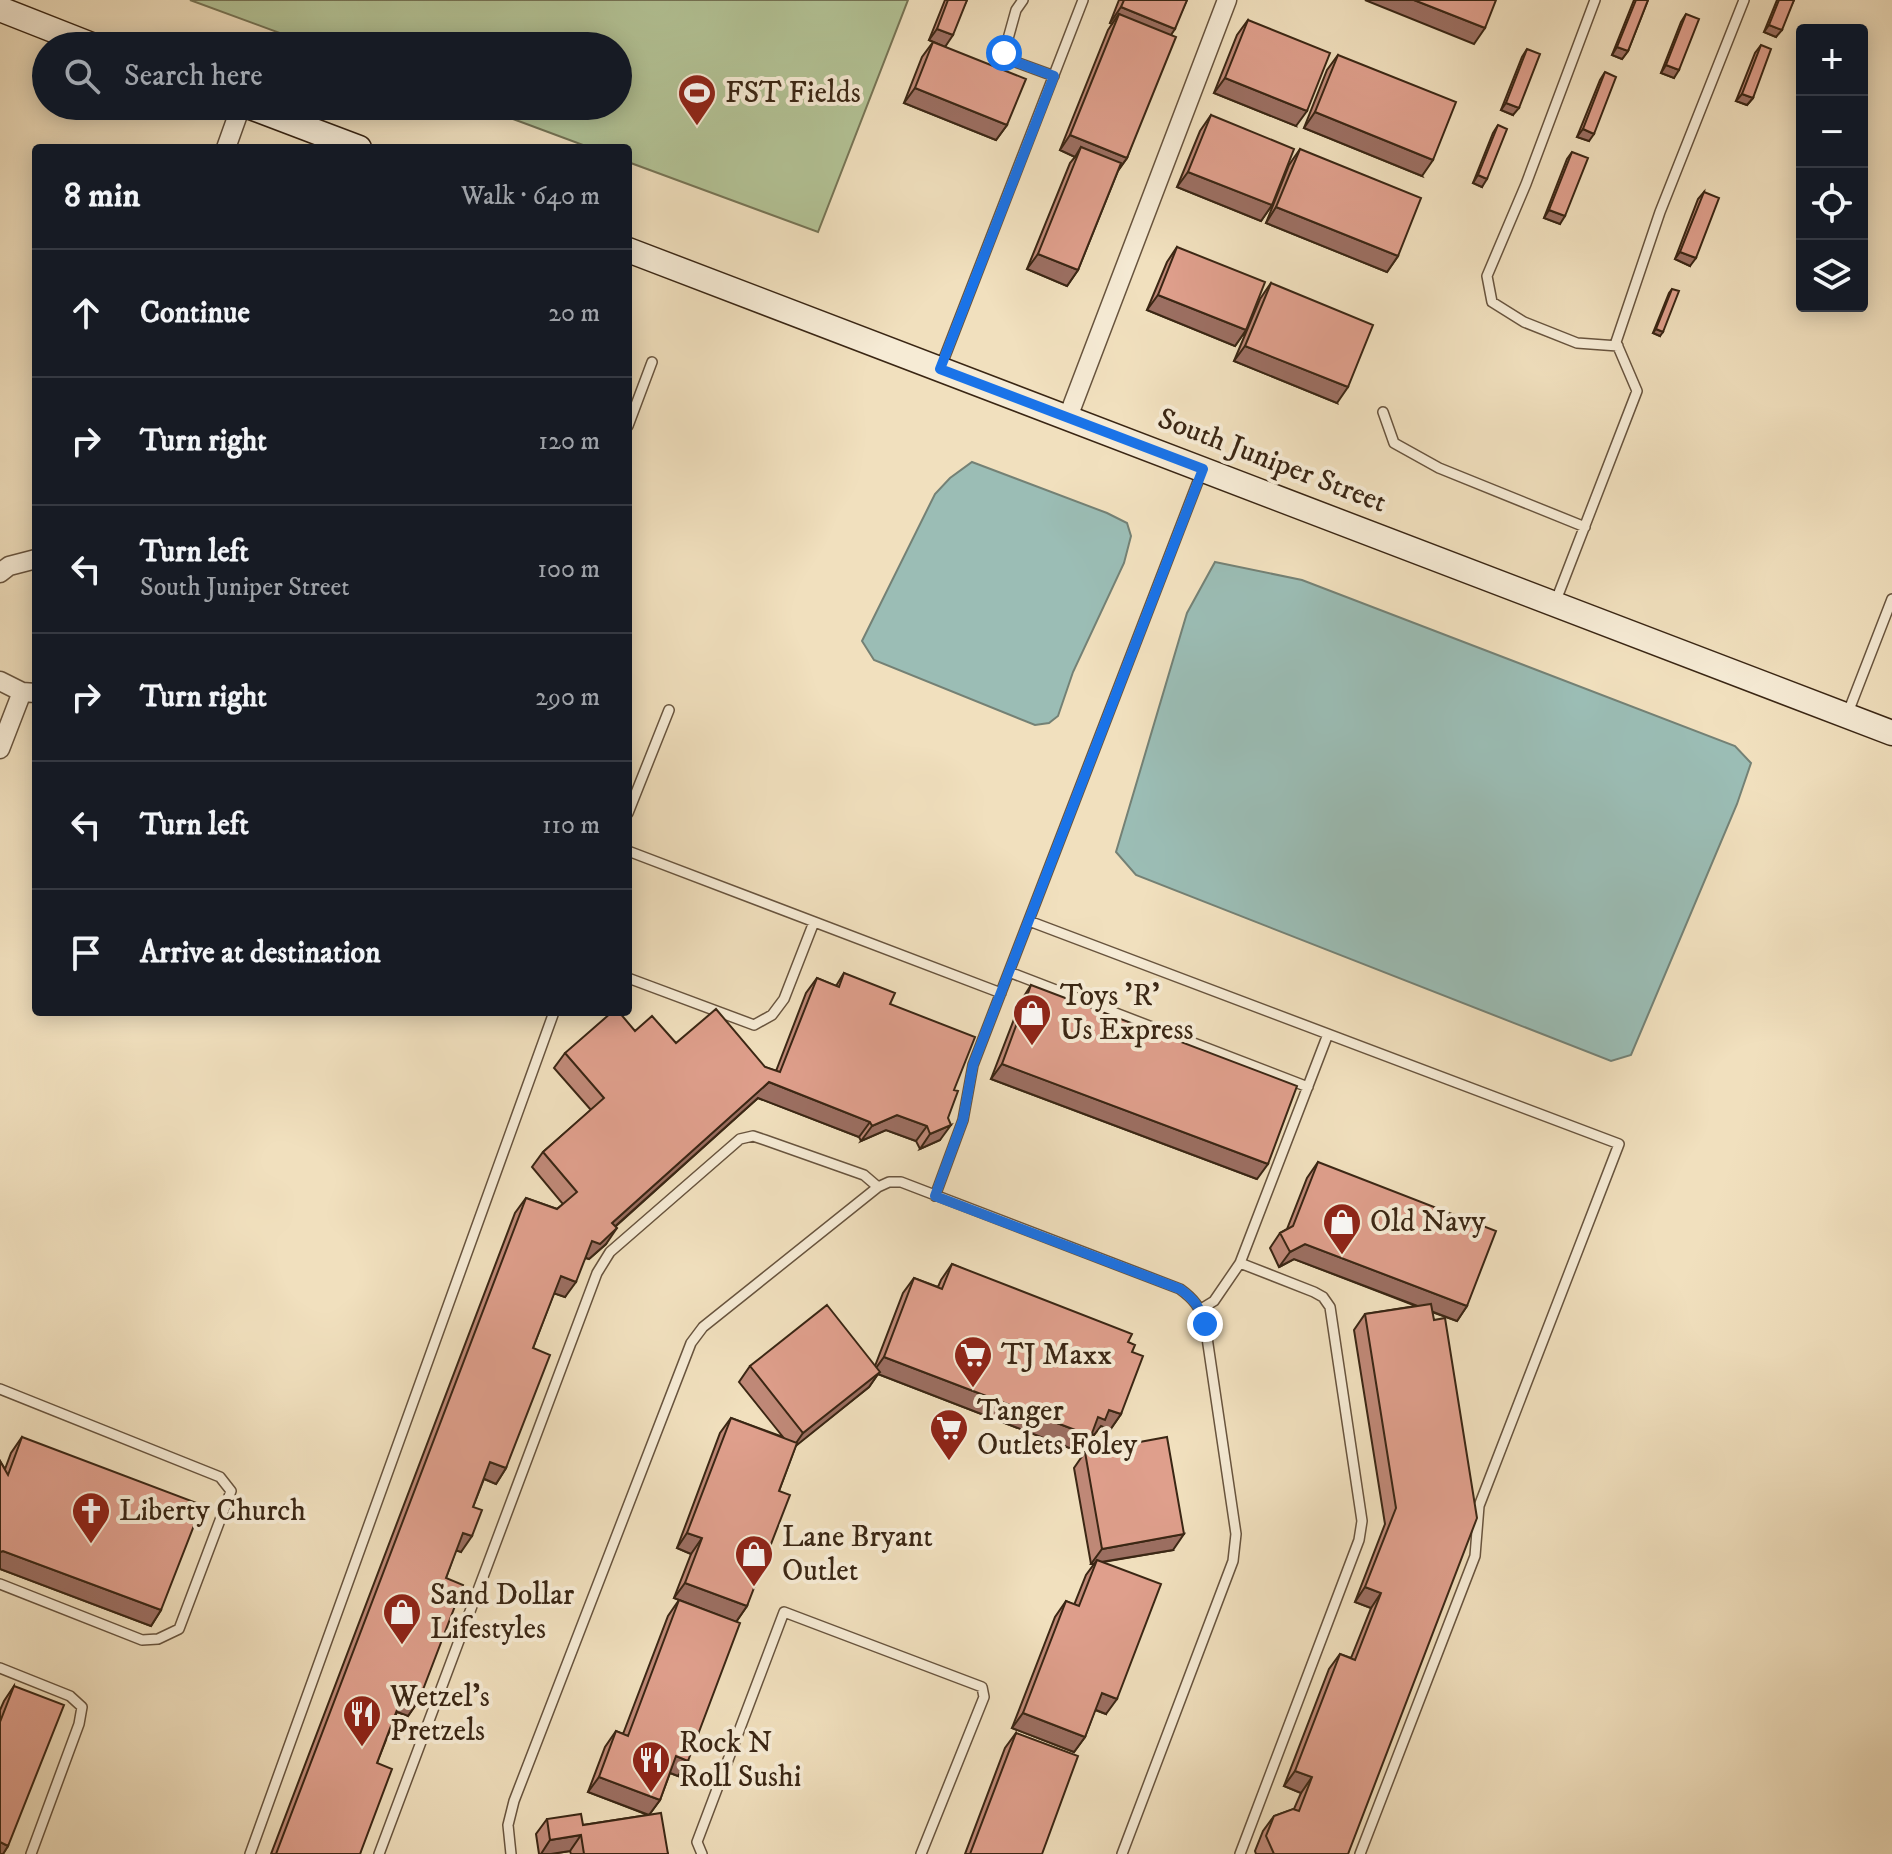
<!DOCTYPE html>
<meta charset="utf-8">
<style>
body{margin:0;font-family:"IM FELL DW Pica",serif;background:#20242c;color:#f1f3f6}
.controls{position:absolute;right:24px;top:24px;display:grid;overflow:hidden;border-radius:8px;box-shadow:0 4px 20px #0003}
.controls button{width:72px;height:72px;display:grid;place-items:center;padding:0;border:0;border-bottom:2px solid #363941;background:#171b24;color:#f1f3f6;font:40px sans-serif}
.stop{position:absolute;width:24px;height:24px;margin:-18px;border:6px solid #1a73e8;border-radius:50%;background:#fff}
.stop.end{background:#1a73e8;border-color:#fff;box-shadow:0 2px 8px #0008}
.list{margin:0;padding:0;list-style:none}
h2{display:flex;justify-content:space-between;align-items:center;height:104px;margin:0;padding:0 32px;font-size:34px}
h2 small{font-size:26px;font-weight:400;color:#9ea1a6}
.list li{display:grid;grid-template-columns:52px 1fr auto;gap:24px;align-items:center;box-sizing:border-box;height:128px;padding:0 32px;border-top:2px solid #363941}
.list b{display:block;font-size:30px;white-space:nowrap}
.list p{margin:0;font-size:26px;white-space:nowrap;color:#9ea1a6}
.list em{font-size:26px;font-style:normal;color:#9ea1a6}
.icon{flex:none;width:44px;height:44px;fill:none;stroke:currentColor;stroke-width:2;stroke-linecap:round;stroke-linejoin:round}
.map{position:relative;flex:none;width:1892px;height:1854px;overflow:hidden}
.search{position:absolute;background:#171b24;box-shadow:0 4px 20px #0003;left:32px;top:32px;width:600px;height:88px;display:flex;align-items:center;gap:20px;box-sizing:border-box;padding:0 28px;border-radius:44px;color:#9ea1a6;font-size:30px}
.panel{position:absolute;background:#171b24;box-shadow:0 4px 20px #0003;left:32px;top:144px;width:600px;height:872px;border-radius:8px}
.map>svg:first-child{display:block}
.green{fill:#b3c396;stroke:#767455;stroke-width:2}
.water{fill:#9bbdb5;stroke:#748175;stroke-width:2}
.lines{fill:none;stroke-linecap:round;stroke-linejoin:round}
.lane-casing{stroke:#68543e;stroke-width:12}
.street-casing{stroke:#68543e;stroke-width:21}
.secondary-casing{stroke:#3a2614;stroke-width:27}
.lane{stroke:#f6ebd5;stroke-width:9}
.street{stroke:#f6ebd5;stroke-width:18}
.secondary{stroke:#f6ebd5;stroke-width:24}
.wall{fill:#c08978;stroke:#3a2614;stroke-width:2}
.shaded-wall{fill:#9c6f62;stroke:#3a2614;stroke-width:2}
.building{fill:#df9f8c;stroke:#3a2614;stroke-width:2}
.route{stroke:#1a73e8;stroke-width:10}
.labels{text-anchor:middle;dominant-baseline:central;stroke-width:8;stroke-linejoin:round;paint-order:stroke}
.poi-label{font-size:30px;fill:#3a2614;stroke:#f6ebd5;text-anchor:start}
.street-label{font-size:30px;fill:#3a2614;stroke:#f6ebd5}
</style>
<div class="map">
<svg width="1892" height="1854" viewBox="0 0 1892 1854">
<rect width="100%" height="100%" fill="#f1e0be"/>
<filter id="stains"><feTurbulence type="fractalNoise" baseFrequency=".0025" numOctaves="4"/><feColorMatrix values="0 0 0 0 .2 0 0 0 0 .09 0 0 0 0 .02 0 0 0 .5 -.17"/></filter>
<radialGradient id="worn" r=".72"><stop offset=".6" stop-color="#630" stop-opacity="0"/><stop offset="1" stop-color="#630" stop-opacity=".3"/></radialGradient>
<path class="green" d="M190,0H908L818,232L628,162V148H591L478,106H618V46H315Z"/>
<path class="water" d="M972,462L1107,513L1127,523L1131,536L1124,563L1073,672L1058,716L1049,723L1035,725L874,660L862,641L935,494L950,478Z
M1215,562L1302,580L1735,746L1751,763L1737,804L1631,1055L1611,1061L1136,875L1116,852L1187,613Z"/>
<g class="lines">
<g class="lane-casing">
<path id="lane" d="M1023,0L1016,10L1004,53L1013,61L1054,76
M1595,0L1526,184L1487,276L1492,302L1524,322L1577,343L1618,346
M940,369L1083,0
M1383,412L1394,443L1439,468L1585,527
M628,426L652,362
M1555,603L1637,391L1616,342L1660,212L1744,0
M1847,715L1892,599
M628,813L669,710
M628,851L1001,993
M1029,921L1619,1144L1479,1506L1475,1556L1360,1854
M1009,972L1308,1087
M628,978L754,1025L772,1015L784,999L814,922
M935,1196L963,1120L973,1065L1202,471
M1201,1309L1214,1301L1240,1263L1328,1034
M0,1389L220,1477L231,1491L179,1629L158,1639L142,1640L0,1584
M0,1668L70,1696L82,1707L79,1724L31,1854
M250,1854L554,1012
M379,1854L597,1273L610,1252L740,1139L753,1136L765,1140L864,1175L878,1187
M511,1854L508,1825L514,1801L691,1343L703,1327L878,1187L889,1182H901L1180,1289C1194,1299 1200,1307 1205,1324L1236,1534L1233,1561L1122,1854
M702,1854L697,1842L784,1612L982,1687L984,1697L921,1854
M1240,1854L1359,1540L1362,1521L1330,1307L1323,1297L1314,1292L1240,1263"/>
</g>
<g class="street-casing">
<path id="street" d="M226,148L241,106
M1068,417L1227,0
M0,573L9,566L36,559
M0,681L22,692L36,693
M0,749L22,692"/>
</g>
<g class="secondary-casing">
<path id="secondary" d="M0,9L94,46
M248,106L359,148
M628,250L1892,733"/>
</g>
<use href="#lane" class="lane"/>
<use href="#street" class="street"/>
<use href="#secondary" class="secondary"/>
</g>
<path class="wall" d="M945,0H967L945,47L1007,125L996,140L904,103L922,57L933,42L929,40Z
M1119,0H1187L1171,35L1127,158L1118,171L1078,270L1067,286L1027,269L1070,163L1075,157L1060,150L1108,30L1112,24L1110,23Z
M1634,0H1648L1628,51L1622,59L1612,55Z
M1777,0H1794L1776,37L1764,32Z
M1686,14L1674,78L1661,73L1681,22Z
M1248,20L1296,126L1214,93L1237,35Z
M1761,45L1753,98L1747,105L1736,101L1755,53Z
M1527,49L1513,115L1501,110L1522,57Z
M1338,55L1422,176L1304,128L1327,70Z
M1605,72L1589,141L1577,137L1600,80Z
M1211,115L1272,205L1261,221L1177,187L1200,131Z
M1498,125L1482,187L1473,183L1493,133Z
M1300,149L1398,256L1387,272L1266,223L1289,165Z
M1572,152L1560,224L1544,218L1567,159Z
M1704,192L1690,266L1675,259L1698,199Z
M1177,247L1246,330L1235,346L1147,310L1167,262Z
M1271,283L1337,403L1234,361L1260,299Z
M1672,289L1660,336L1653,333L1669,293Z
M844,973L890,1004L954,1090L940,1140L920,1149L916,1141L886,1130L861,1141L859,1137L758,1098L615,1227L606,1244L589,1259L585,1258L565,1297L554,1293L533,1348L506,1468L496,1484L484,1479L473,1507L461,1552L456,1550L446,1578L419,1700L408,1716L397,1712L377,1763L360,1854H271L515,1213L526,1198L557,1209L563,1204L532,1167L543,1152L591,1110L554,1068L565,1053L635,1031L676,1043L765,1067L776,1071L806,993L817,978L836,986Z
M1031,985L1257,1179L991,1079L1021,1001Z
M1318,1162L1467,1306L1457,1321L1432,1312L1348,1854H1256L1255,1851L1263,1831L1274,1816L1294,1809L1301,1793L1284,1786L1329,1669L1340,1654L1351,1658L1371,1608L1355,1602L1385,1524L1354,1330L1365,1314L1416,1306L1294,1259L1279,1267L1270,1248L1280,1233L1287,1229L1307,1178Z
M952,1264L1128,1342L1132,1352L1121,1414L1110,1430L1101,1426L1094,1435L1092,1434L1080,1452L878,1374L869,1387L796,1445L779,1491L747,1606L736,1622L674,1598L691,1554L677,1548L720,1433L731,1418L783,1437L739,1382L750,1366H875L903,1293L914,1278L938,1287L941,1280Z
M22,1437L161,1610L151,1626L0,1569V1461L5,1469L11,1453Z
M1085,1452L1173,1550L1103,1562L1106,1714L1095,1710L1085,1737L1074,1752L1012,1728L1055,1617L1066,1601L1074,1605L1086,1575L1094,1564H1091L1074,1468Z
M679,1600L678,1776L670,1773L660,1800L649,1815L668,1854H571L570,1851L551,1854H539L536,1834L547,1819L583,1825L648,1815L588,1792L605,1747L616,1731L623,1734L668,1616Z
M14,1686L8,1846L3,1854H0V1710L4,1701Z
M1016,1733L1042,1854H965L1005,1748Z"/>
<path class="shaded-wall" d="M1365,0H1414L1485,28L1474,44Z
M1121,7L1175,29L1164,45L1119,14L1112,24L1110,23Z
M1769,25L1782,30L1776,37L1764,32Z
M937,29L953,35L945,47L929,40Z
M1617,47L1628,51L1622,59L1612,55Z
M1666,65L1679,70L1674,78L1661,73Z
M1225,78L1307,111L1296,126L1214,93Z
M915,88L1007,125L996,140L904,103Z
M1742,94L1753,98L1747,105L1736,101Z
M1506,103L1519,108L1513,115L1501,110Z
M1315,112L1433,160L1422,176L1304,128Z
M1583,129L1594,134L1589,141L1577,137Z
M1070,135L1127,158L1116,173L1081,147L1075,157L1060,150Z
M1188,172L1272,205L1261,221L1177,187Z
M1478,175L1487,179L1482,187L1473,183Z
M1276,207L1398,256L1387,272L1266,223Z
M1549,210L1565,216L1560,224L1544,218Z
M1680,252L1696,258L1690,266L1675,259Z
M1038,254L1078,270L1067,286L1027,269Z
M1158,295L1246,330L1235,346L1147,310Z
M1656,329L1663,332L1660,336L1653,333Z
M1245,346L1348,387L1337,403L1234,361Z
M1002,1064L1268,1164L1257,1179L991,1079Z
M769,1082L870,1122L859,1137L758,1098L601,1239L612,1223Z
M897,1115L927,1126L916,1141L886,1130L861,1141L872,1126Z
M951,1125L940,1140L920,1149L930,1134Z
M617,1228L606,1244L589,1259L581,1256L592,1241Z
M1305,1244L1467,1306L1457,1321L1294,1259L1279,1267L1290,1252Z
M561,1276L576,1282L565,1297L550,1292Z
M884,1357L1091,1436L1080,1452L878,1374L869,1387L792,1449L803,1433L873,1372Z
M1109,1410L1121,1414L1110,1430L1101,1426L1094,1435L1088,1432L1098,1417Z
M490,1462L506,1468L496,1484L480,1477Z
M463,1533L472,1536L461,1552L452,1549Z
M687,1533L702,1538L691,1554L677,1548Z
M1184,1534L1173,1550L1095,1563L1097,1560L1094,1564H1091L1102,1549Z
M3,1551L161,1610L151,1626L0,1569V1552Z
M685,1583L747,1606L736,1622L674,1598Z
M1365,1587L1381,1593L1371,1608L1355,1602Z
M1102,1693L1117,1699L1106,1714L1091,1708Z
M403,1694L419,1700L408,1716L392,1710Z
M1023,1713L1085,1737L1074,1752L1012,1728Z
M676,1756L688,1761L678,1776L665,1771Z
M1295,1771L1312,1777L1301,1793L1284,1786Z
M599,1777L660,1800L649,1815L588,1792Z
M581,1835L570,1851L551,1854H541L550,1840Z
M0,1842L8,1846L3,1854H0Z"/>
<path class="building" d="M948,0H967L953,35L937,29Z
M1124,0H1187L1175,29L1121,7Z
M1414,0H1496L1485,28Z
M1636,0H1648L1628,51L1617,47Z
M1779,0H1794L1782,30L1769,25Z
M1119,14L1176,37L1127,158L1070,135Z
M1686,14L1699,19L1679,70L1666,65Z
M1248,20L1330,53L1307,111L1225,78Z
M933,42L1026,79L1007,125L915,88Z
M1761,45L1771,49L1753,98L1742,94Z
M1527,49L1540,54L1519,108L1506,103Z
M1338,55L1456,102L1433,160L1315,112Z
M1605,72L1616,77L1594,134L1583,129Z
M1211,115L1294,149L1272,205L1188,172Z
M1498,125L1507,129L1487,179L1478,175Z
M1081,147L1121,163L1078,270L1038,254Z
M1300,149L1421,198L1398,256L1276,207Z
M1572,152L1588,158L1565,216L1549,210Z
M1704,192L1719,198L1696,258L1680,252Z
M1177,247L1265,282L1246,330L1158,295Z
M1271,283L1373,325L1348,387L1245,346Z
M1672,289L1679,291L1663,332L1656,329Z
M844,973L895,993L890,1004L975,1037L954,1090L958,1091L948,1118L951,1125L930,1134L927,1126L897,1115L872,1126L870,1122L769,1082L612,1223L617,1228L600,1244L592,1241L576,1282L561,1276L533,1348L550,1355L506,1468L490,1462L473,1507L482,1510L472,1536L463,1533L446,1578L463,1585L419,1700L403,1694L377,1763L392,1769L360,1854H276L526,1198L557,1209L577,1192L543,1152L604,1098L565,1053L612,1012H619L635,1031L652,1016L676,1043L716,1009L765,1067L780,1072L817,978L839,987Z
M1031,985L1297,1086L1268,1164L1002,1064Z
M1318,1162L1496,1231L1467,1306L1305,1244L1290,1252L1280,1233L1293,1226Z
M952,1264L1132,1334L1128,1342L1135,1345L1132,1352L1143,1356L1121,1414L1109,1410L1105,1420L1098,1417L1091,1436L884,1357L914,1278L942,1289Z
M1431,1304L1434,1320L1445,1318L1477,1518L1348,1854H1274L1266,1836L1274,1816L1293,1809L1299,1811L1312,1777L1295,1771L1340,1654L1355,1660L1381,1593L1365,1587L1396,1508L1365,1314Z
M827,1305L880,1372L803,1433L750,1366Z
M731,1418L797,1443L779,1491L790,1495L747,1606L685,1583L702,1538L687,1533Z
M22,1437L202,1505L161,1610L3,1551L0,1552V1461L8,1475Z
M1167,1437L1184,1534L1102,1549L1085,1452Z
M1097,1560L1161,1584L1117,1699L1102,1693L1085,1737L1023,1713L1066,1601L1079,1606Z
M679,1600L740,1623L688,1761L676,1756L660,1800L599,1777L616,1731L628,1736Z
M14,1686L64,1705L8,1846L0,1842V1722Z
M1016,1733L1078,1756L1042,1854H970Z
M661,1813L668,1854H584L581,1835L550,1840L547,1819L581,1814L583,1825Z"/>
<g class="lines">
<path class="route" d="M1004,53L1013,61L1054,76L940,369L1203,469L973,1065L963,1120L935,1196L1180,1289C1194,1299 1200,1307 1205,1324"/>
</g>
<defs>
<g id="stadium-pin" transform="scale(2)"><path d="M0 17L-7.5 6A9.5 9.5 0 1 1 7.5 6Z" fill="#8f2418" stroke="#f6ebd5"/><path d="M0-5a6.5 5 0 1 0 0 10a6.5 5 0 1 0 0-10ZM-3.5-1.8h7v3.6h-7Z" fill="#fff"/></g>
<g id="shop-pin" transform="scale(2)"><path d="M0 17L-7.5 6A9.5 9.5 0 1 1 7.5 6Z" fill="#8f2418" stroke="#f6ebd5"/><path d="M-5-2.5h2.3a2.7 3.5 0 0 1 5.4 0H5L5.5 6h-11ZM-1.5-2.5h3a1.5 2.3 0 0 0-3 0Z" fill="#fff"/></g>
<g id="supermarket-pin" transform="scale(2)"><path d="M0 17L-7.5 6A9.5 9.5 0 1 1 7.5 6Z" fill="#8f2418" stroke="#f6ebd5"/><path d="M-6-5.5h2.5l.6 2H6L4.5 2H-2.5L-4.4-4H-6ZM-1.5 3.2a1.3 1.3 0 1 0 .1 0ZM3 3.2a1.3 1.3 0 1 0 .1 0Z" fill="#fff"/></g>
<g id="church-pin" transform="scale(2)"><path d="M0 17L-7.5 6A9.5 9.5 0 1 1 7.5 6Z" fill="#8f2418" stroke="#f6ebd5"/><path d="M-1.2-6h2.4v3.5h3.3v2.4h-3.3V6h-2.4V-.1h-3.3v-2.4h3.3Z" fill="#fff"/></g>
<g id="restaurant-pin" transform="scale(2)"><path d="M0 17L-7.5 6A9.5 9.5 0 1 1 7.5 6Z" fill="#8f2418" stroke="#f6ebd5"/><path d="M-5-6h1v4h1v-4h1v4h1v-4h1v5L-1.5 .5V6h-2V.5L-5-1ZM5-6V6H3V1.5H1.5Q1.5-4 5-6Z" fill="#fff"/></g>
</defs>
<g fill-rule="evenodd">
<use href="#stadium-pin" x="697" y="93"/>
<use href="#shop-pin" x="1032" y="1013"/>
<use href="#shop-pin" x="1342" y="1222"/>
<use href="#supermarket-pin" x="973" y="1355"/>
<use href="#supermarket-pin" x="949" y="1428"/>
<use href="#church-pin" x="91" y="1511"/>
<use href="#shop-pin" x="754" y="1554"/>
<use href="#shop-pin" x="402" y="1612"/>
<use href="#restaurant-pin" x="362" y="1714"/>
<use href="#restaurant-pin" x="651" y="1760"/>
</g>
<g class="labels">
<g class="poi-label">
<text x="725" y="93">FST Fields</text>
<text x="1060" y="996">Toys 'R'<tspan x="1060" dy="34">Us Express</tspan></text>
<text x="1370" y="1222">Old Navy</text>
<text x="1001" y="1355">TJ Maxx</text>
<text x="977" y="1411">Tanger<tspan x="977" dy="34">Outlets Foley</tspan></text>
<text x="119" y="1511">Liberty Church</text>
<text x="782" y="1537">Lane Bryant<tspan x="782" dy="34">Outlet</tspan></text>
<text x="430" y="1595">Sand Dollar<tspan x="430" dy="34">Lifestyles</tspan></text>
<text x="390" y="1697">Wetzel's<tspan x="390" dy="34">Pretzels</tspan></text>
<text x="679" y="1743">Rock N<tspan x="679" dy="34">Roll Sushi</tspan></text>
</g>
<g class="street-label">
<text transform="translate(1272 461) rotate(21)">South Juniper Street</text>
</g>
</g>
<rect width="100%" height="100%" filter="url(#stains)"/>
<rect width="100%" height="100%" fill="url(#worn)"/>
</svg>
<div class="controls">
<button>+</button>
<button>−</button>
<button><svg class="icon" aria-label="locate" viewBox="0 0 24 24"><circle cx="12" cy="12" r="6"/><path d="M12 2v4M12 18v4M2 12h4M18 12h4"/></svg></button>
<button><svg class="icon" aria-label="layers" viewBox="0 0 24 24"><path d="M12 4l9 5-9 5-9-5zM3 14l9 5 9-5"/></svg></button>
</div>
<div class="stop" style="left:1004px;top:53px"></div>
<div class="stop end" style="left:1205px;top:1324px"></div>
<div class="search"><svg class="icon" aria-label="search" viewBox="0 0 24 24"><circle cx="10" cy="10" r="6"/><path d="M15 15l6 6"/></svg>Search here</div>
<section class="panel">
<h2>8 min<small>Walk · 640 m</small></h2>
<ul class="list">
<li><svg class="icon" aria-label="ahead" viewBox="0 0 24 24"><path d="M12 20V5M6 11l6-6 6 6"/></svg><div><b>Continue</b></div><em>20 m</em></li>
<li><svg class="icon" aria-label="right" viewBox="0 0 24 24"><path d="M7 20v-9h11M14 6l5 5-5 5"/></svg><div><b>Turn right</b></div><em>120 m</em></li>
<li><svg class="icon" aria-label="left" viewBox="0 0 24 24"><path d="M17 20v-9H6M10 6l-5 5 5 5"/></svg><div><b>Turn left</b><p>South Juniper Street</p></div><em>100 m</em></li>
<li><svg class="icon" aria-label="right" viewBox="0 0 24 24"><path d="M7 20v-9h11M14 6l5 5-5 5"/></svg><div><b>Turn right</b></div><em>290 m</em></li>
<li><svg class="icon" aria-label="left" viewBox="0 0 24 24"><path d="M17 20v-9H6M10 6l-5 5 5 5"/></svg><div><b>Turn left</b></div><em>110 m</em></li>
<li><svg class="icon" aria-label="arrive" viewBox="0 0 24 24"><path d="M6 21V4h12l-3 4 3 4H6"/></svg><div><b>Arrive at destination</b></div></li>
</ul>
</section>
</div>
